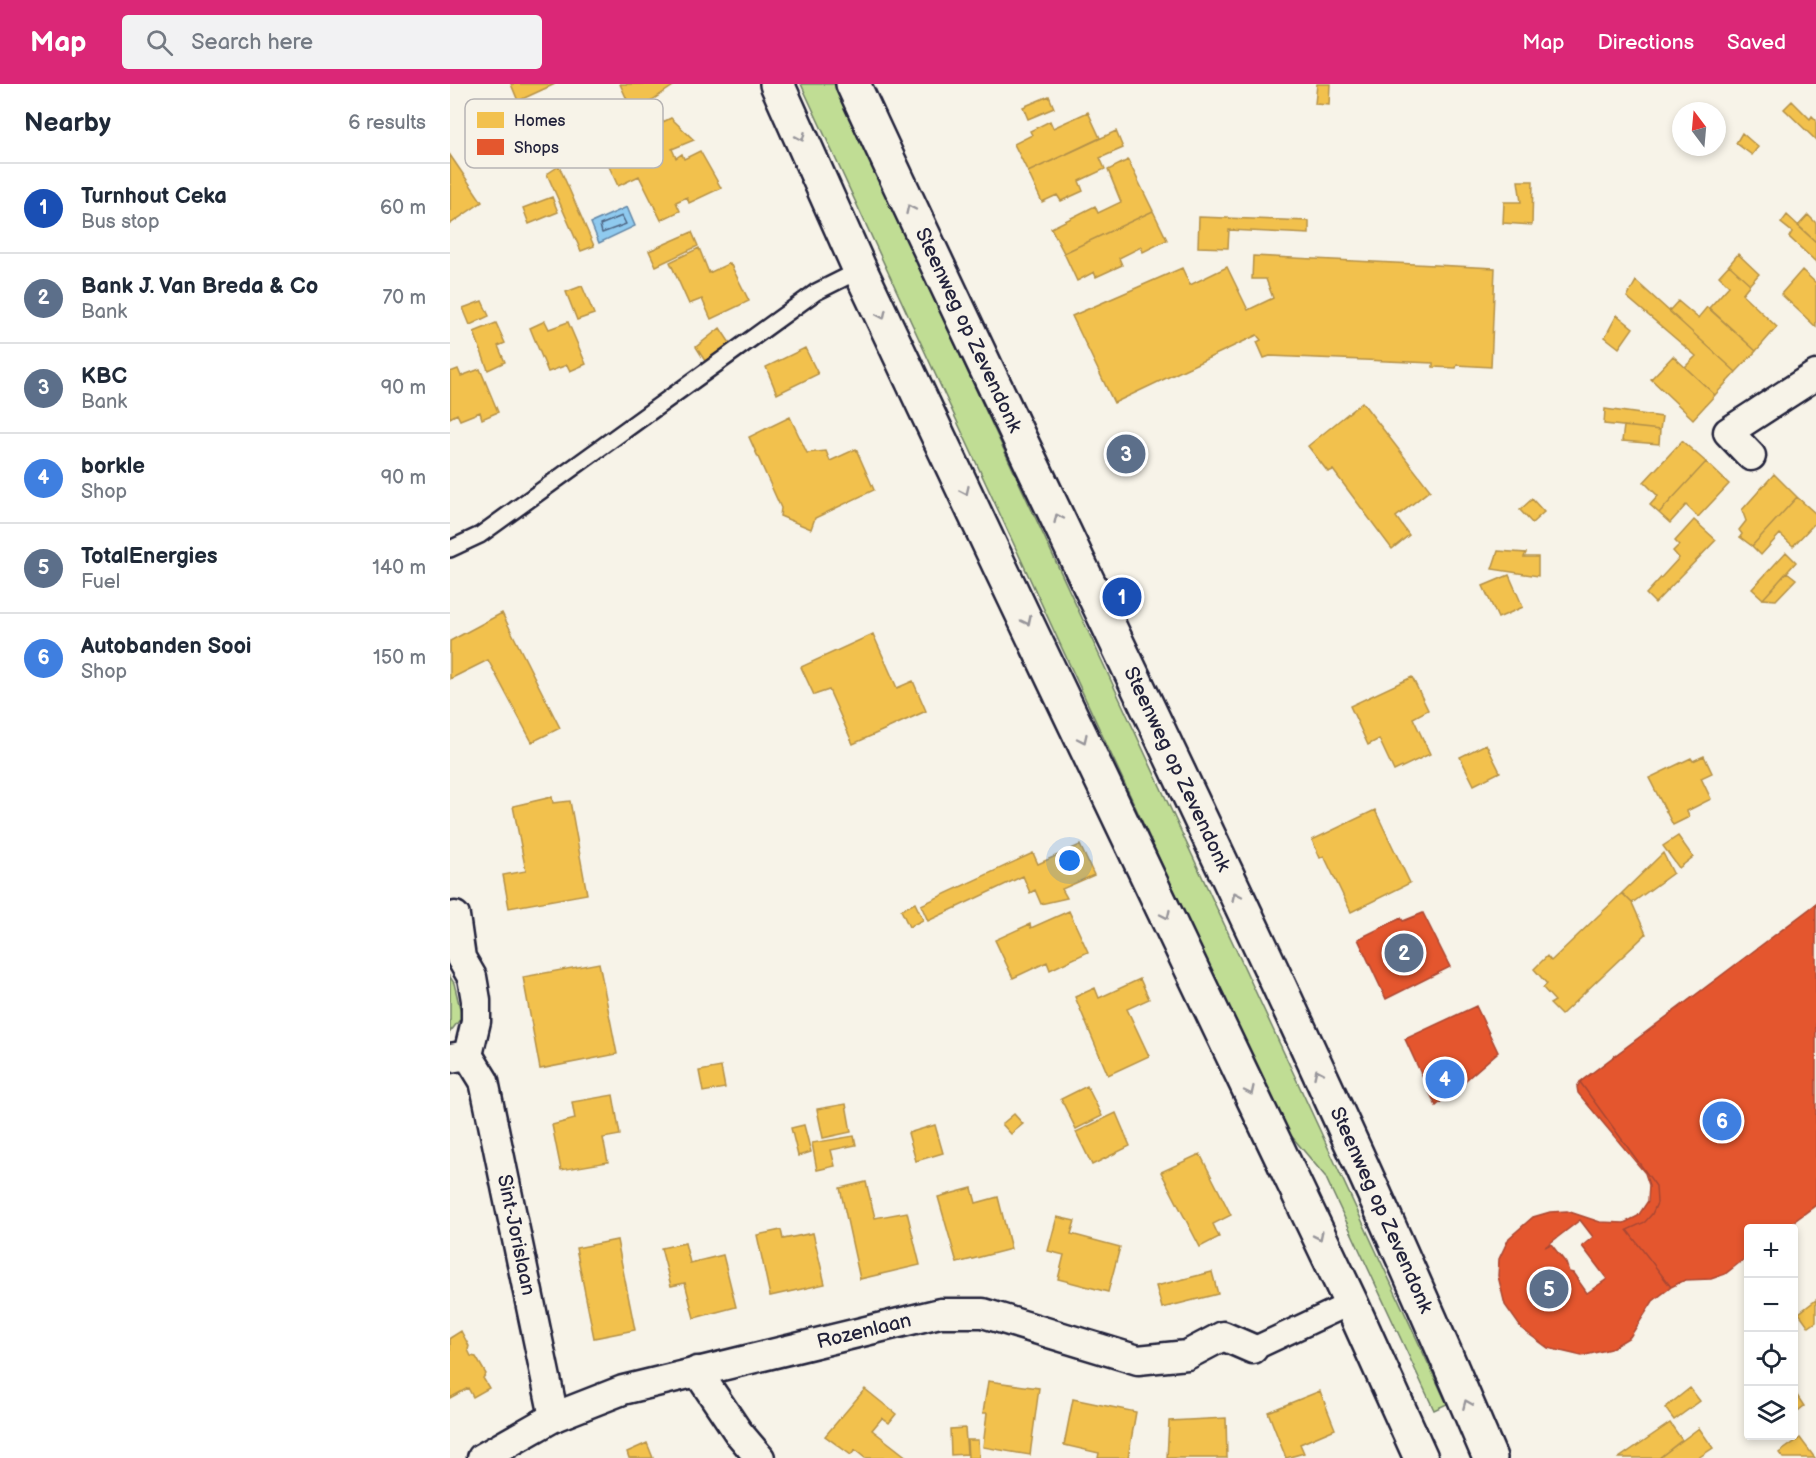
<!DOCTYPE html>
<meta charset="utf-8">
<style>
body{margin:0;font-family:"Balsamiq Sans",sans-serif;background:#f2f2f3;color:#1f2937}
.controls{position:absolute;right:18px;bottom:18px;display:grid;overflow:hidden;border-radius:6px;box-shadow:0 3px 9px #0003}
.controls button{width:54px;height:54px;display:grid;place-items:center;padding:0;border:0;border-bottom:2px solid #e0e1e3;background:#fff;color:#1f2937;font:30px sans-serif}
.compass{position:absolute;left:1222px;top:18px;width:54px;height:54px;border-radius:50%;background:#fff;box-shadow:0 3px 9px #0003;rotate:344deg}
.you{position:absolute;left:620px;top:777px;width:21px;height:21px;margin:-15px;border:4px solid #fff;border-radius:50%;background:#1a73e8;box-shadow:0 0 0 9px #1a73e833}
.badge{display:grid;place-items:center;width:39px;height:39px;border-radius:50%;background:#db2777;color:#fff;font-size:20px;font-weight:700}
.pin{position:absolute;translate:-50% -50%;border:3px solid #fff;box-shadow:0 2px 6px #0006}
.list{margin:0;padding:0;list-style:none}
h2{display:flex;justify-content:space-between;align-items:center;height:78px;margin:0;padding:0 24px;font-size:26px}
h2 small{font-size:20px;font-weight:400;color:#747a83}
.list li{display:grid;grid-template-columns:39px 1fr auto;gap:18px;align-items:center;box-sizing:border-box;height:90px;padding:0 24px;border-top:2px solid #e0e1e3}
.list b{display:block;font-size:22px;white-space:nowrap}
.list p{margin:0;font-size:20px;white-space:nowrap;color:#747a83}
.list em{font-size:20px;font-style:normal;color:#747a83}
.icon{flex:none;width:33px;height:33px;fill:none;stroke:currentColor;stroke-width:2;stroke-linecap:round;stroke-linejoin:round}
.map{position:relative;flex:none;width:1366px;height:1374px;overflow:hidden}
header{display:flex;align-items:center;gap:36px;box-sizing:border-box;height:84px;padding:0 30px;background:#db2777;color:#fff}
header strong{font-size:28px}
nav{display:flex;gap:33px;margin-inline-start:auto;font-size:21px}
.search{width:420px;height:54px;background:#f2f2f3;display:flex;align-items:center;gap:15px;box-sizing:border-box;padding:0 21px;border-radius:6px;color:#747a83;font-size:22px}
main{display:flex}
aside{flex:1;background:#fff}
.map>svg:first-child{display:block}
.green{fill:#c0dd94;stroke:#718068;stroke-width:1.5}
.water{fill:#8fcaef;stroke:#6387a7;stroke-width:1.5}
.homes{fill:#f2c14e;stroke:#b49148;stroke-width:1.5}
.shops{fill:#e4572e;stroke:#aa4732;stroke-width:1.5;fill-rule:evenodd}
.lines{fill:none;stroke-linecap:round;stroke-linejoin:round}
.shore{stroke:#4e6583;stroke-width:1.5}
.service-casing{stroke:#22223b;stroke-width:20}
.pedestrian-casing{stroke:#22223b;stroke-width:27}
.minor-casing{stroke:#22223b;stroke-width:33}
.primary-casing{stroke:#22223b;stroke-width:38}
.service{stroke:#f7f3e8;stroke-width:15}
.pedestrian{stroke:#f7f3e8;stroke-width:22}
.minor{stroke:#f7f3e8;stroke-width:28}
.primary{stroke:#f7f3e8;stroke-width:33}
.oneway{stroke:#97959a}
.labels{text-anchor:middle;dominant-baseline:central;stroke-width:6;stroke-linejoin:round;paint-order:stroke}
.street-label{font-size:20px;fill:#22223b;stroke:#f7f3e8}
.key{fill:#f7f3e8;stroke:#b7b4b4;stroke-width:1.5}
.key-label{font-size:16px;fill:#22223b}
</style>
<header>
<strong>Map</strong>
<div class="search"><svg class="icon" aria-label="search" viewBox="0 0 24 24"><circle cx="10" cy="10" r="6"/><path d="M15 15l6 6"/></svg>Search here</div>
<nav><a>Map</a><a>Directions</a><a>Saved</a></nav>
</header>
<main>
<aside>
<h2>Nearby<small>6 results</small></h2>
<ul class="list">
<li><span class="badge" style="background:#1a4fb4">1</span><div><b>Turnhout Ceka</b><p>Bus stop</p></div><em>60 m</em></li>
<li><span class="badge" style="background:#5c6f8a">2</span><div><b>Bank J. Van Breda &amp; Co</b><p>Bank</p></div><em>70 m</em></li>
<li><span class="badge" style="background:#5c6f8a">3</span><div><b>KBC</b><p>Bank</p></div><em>90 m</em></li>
<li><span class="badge" style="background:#3f7fe0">4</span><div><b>borkle</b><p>Shop</p></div><em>90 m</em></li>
<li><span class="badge" style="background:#5c6f8a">5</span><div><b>TotalEnergies</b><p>Fuel</p></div><em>140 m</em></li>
<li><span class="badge" style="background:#3f7fe0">6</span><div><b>Autobanden Sooi</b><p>Shop</p></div><em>150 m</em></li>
</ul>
</aside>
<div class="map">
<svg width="1366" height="1374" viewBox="0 0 1366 1374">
<rect width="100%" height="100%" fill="#f7f3e8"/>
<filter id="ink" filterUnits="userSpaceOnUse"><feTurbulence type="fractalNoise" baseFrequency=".0167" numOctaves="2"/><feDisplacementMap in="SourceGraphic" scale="12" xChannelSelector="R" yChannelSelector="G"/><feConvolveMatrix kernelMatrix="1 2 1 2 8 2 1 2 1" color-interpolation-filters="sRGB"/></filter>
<g filter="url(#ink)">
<path class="green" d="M351,0H384L997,1320L984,1326L875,1092L833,1042Z
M0,893L4,899L12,933L0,948Z"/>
<path class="water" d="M177,123L185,142L149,159L141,139Z"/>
<path class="homes" d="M61,0H105L68,17Z
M170,0H222L223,2L183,29Z
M867,0H880L879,21L865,20Z
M599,12L604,24L578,35L573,23Z
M1342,17L1360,35L1362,32L1366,36V56L1334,25Z
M638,28L650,54L578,88L564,60L582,51L580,47L600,37L603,44Z
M221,34L244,56L222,65L226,74L232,70L234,75L250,67L271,104L239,119L237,113L226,118L230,127L211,136L189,92L168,102L156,76L197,59L192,48Z
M666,47L673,64L650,74L655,85L629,97L633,107L611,117L607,111L592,118L578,88Z
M1292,49L1308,63L1302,71L1286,59Z
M0,71L32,118L0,140Z
M678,76L703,127L614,169L601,144L645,122L648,129L671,118L658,86Z
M109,82L144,162L131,167L97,90Z
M1068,97H1083L1082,141L1053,139L1054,118H1071Z
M102,113L108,128L79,140L73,124Z
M703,127L717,156L693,168L691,163L669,174L672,181L646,193L644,188L627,197L614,169Z
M1337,131L1366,158V178L1339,153L1342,148L1331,139Z
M1358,131L1366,139V158L1348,142Z
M749,133L859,137V150L779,146L778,164L748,163Z
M242,148L248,162L206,182L199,167Z
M249,164L259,189L280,179L299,217L261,235L252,215L239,220L220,178Z
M1288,170L1309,190L1300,200L1279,181Z
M803,172L1045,184L1041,283L1007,281L1006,284L983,283V279L820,272L814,274L807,258L811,256L807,251L664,319L622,232L732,184L740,201L777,183L798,226L823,214L816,195H802Z
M1279,181L1300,200L1292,210L1327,243L1306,267L1259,224L1279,202L1269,192Z
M1352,186L1366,199V243L1331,210Z
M1186,197L1286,288L1265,311L1235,283L1246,272L1177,213Z
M132,202L144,230L127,236L116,208Z
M32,217L39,232L20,241L13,224Z
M1228,217L1248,234L1257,223L1306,267L1286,288L1219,227Z
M1167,231L1183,244L1169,264L1155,253Z
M95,237L99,245L118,238L136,280L120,287L117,281L98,288L80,244Z
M46,239L55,259L48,262L55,278L38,286L24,248Z
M270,244L280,259L255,277L246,263Z
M355,264L368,290L327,310L316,283Z
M1223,272L1265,311L1243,335L1201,295Z
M8,285L11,292L30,285L48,328L32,335L30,328L10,336L7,330L0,334V288Z
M912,318L980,406L946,433L959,451L942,465L883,386L878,388L858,362Z
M1155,325L1212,333L1210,346L1154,340Z
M340,333L357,369L376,367L380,377L406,365L424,406L365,434L361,445L330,432L331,424L299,353Z
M1174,342L1210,346L1209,360L1172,357Z
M1232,357L1256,378L1209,429L1200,421L1208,412L1194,398Z
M1256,378L1279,400L1248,433L1236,421L1220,439L1209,429Z
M1324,390L1347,413L1302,462L1290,453L1292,450L1289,446L1296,437L1292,426Z
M1347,413L1366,430V438L1343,462L1330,450L1311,471L1302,462Z
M1082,415L1094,428L1082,439L1070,426Z
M1244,436L1266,456L1205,519L1196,510L1229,474L1223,467L1229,461L1225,457Z
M1048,467L1076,469L1074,473H1088V492L1042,485Z
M1336,468L1346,478L1313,515L1302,505Z
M1337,488L1346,495L1326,516L1313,515Z
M1059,491L1073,523L1048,534L1033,502Z
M52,529L110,644L82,658L38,576L0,595V557Z
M423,550L447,604L463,597L476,627L403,660L379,606L364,611L351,583Z
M962,593L978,626L963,634L980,670L944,687L929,655L918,661L900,622Z
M1036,660L1050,688L1024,701L1010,673Z
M1254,672L1262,689L1251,694L1261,715L1237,727L1239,733L1223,741L1199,694L1241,674L1243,677Z
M102,713L103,719L120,717L137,810L59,824L53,791L76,787L63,722Z
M925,726L960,799L901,828L874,772L870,774L862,756Z
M1228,752L1243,773L1229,784L1213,762Z
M630,761L644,791L612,805L617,814L591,820L585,806L580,809L573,792L478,837L471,821L583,769L588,780Z
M1213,769L1223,789L1182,819L1172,809Z
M1172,809L1182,819L1196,850L1111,931L1100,920L1105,917L1093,904L1097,900L1084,885L1097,872L1101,877Z
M465,819L473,836L459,843L451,826Z
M619,827L638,868L600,886L597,878L563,894L545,856L580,840L581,844Z
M149,879L167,970L90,985L73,893Z
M690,895L699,915L677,925L699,972L658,991L625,913L645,904L649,914Z
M271,983L275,1004L253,1008L249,987Z
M637,1002L652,1032L626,1045L611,1015Z
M163,1011L170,1051L153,1054L158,1078L111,1086L102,1041L125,1035L122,1018Z
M396,1020L401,1048L373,1054L367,1025Z
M666,1029L680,1062L642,1081L626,1048Z
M564,1030L573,1040L561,1050L552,1040Z
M354,1041L361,1068L348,1072L341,1044Z
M485,1041L493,1069L466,1077L458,1049Z
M404,1052L406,1061L381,1066L385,1082L367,1086L362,1059Z
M750,1070L781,1131L763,1140L769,1153L750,1163L711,1088Z
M416,1098L425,1134L457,1128L470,1181L410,1195L390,1104Z
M522,1104L526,1119L548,1113L561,1165L507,1179L488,1113Z
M607,1133L625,1137L621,1150L670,1163L658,1208L608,1195L614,1171L598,1167Z
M331,1146L333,1155L363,1149L375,1200L320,1212L307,1151Z
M167,1156L185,1246L144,1254L126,1164Z
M235,1159L240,1179L273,1171L286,1223L244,1234L235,1199L221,1202L211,1164Z
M762,1188L768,1210L712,1224L706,1202Z
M1366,1216V1238L1359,1243L1349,1229Z
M11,1247L19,1262L18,1266L21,1272L26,1273L36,1290L33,1294L39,1304L23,1313L18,1304L0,1314V1254Z
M538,1297L589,1304L580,1371L533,1363L537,1329H533Z
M1240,1304L1250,1317L1224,1336L1215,1324Z
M415,1305L446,1330L439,1339L432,1334L422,1346L458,1374H415L405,1366L401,1371L375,1352Z
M870,1307L885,1345L850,1360L854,1369L836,1374L818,1328Z
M1344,1307L1354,1322L1344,1330Z
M623,1315L686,1328L678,1374H648L649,1369L614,1361Z
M776,1334L777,1374H717L719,1337Z
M1220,1339L1232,1356L1209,1374H1169Z
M515,1344L517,1370L501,1371L500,1345Z
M1249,1344L1263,1364L1248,1374H1209Z
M1350,1354L1365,1374H1333L1329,1369Z
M517,1356H528L529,1374H518Z
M197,1359L203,1374H179L177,1368Z"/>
<path class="shops" d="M1366,820V1121L1335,1144H1298V1172L1275,1190L1261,1195L1235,1196L1221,1203L1177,1146L1195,1138L1202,1130L1207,1119L1206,1102L1130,998Z
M973,829L1000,883L936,915L908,855L951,834L953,837Z
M1026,922L1048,968L986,1022L955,955Z
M1130,998L1206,1102L1207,1119L1202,1130L1195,1138L1177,1146L1221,1203L1203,1217L1180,1253L1160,1265L1132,1272L1098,1264L1072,1245L1055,1221L1048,1192L1049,1175L1059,1154L1083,1133L1100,1128L1117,1127L1150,1138L1174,1139L1188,1132L1198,1117L1199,1101L1195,1089L1128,1009L1127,1003ZM1130,1136L1143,1153L1132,1162L1157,1195L1137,1209L1123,1189L1119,1188L1116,1179L1101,1160L1095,1163Z"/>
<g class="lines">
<path class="shore" d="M172,132L176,140L152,149L150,141Z"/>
<g class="service-casing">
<path id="service" d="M0,465L30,451L366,208L410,186"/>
</g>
<g class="pedestrian-casing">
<path id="pedestrian" d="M803,1265L901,1219"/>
</g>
<g class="minor-casing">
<g id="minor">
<path d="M1301,372L1278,348L1366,291"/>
<path d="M5,832L11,874L22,893L26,916V937L18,971"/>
<path id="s1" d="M0,974L18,971L34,997L104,1333"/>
<path d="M247,1287L288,1348L310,1374"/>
<path id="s2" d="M32,1374L104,1333L173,1306L490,1229H533L688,1276L737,1271L773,1252L803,1265"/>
</g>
</g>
<g class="primary-casing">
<g id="primary">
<path d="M327,0L410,186L551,485L901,1219L971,1374"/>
<path id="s3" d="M403,0C614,458 843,909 1040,1374"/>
</g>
</g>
<use href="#service" class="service"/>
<use href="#pedestrian" class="pedestrian"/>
<use href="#minor" class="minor"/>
<use href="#primary" class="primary"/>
</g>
<defs><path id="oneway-chevron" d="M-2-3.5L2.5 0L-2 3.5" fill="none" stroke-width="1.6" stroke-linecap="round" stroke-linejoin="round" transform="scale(1.5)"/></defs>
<g class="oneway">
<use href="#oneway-chevron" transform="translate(351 53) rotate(66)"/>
<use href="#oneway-chevron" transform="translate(460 125) rotate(-115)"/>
<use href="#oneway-chevron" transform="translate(432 231) rotate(65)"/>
<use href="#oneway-chevron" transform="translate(515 407) rotate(65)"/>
<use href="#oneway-chevron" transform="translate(608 434) rotate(-115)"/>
<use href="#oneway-chevron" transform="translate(577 537) rotate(64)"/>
<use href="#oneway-chevron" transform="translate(633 655) rotate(65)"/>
<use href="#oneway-chevron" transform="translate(786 812) rotate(-115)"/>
<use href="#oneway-chevron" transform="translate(716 831) rotate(65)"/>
<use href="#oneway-chevron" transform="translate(868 989) rotate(-115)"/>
<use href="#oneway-chevron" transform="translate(800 1007) rotate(65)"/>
<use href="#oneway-chevron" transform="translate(869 1152) rotate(64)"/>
<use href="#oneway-chevron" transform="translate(1017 1320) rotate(-113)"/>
</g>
</g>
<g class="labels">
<g class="street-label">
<text stroke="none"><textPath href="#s3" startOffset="272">Steenweg op Zevendonk</textPath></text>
<text stroke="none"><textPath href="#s3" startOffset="758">Steenweg op Zevendonk</textPath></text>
<text stroke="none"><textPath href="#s3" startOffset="1244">Steenweg op Zevendonk</textPath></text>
<text stroke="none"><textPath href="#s1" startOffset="206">Sint-Jorislaan</textPath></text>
<text stroke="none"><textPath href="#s2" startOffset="405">Rozenlaan</textPath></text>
</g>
</g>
<rect x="15" y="15" width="198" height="69" rx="9" class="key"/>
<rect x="27" y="28" width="27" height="16" fill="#f2c14e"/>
<rect x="27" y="55" width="27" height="16" fill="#e4572e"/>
<g class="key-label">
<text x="64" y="42">Homes</text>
<text x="64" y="69">Shops</text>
</g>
</svg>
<div class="controls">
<button>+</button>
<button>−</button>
<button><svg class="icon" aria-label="locate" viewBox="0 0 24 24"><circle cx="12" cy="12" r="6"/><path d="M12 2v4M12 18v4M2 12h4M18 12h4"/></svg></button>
<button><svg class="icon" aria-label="layers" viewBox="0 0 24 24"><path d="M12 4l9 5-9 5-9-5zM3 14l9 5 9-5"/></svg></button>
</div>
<svg class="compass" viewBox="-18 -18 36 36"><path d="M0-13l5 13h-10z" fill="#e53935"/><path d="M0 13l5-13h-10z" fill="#747a83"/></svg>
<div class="you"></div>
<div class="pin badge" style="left:672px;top:513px;background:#1a4fb4">1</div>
<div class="pin badge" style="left:954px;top:869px;background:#5c6f8a">2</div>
<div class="pin badge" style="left:676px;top:370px;background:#5c6f8a">3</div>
<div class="pin badge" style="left:995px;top:995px;background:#3f7fe0">4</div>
<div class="pin badge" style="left:1099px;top:1205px;background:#5c6f8a">5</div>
<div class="pin badge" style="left:1272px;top:1037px;background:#3f7fe0">6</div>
</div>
</main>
